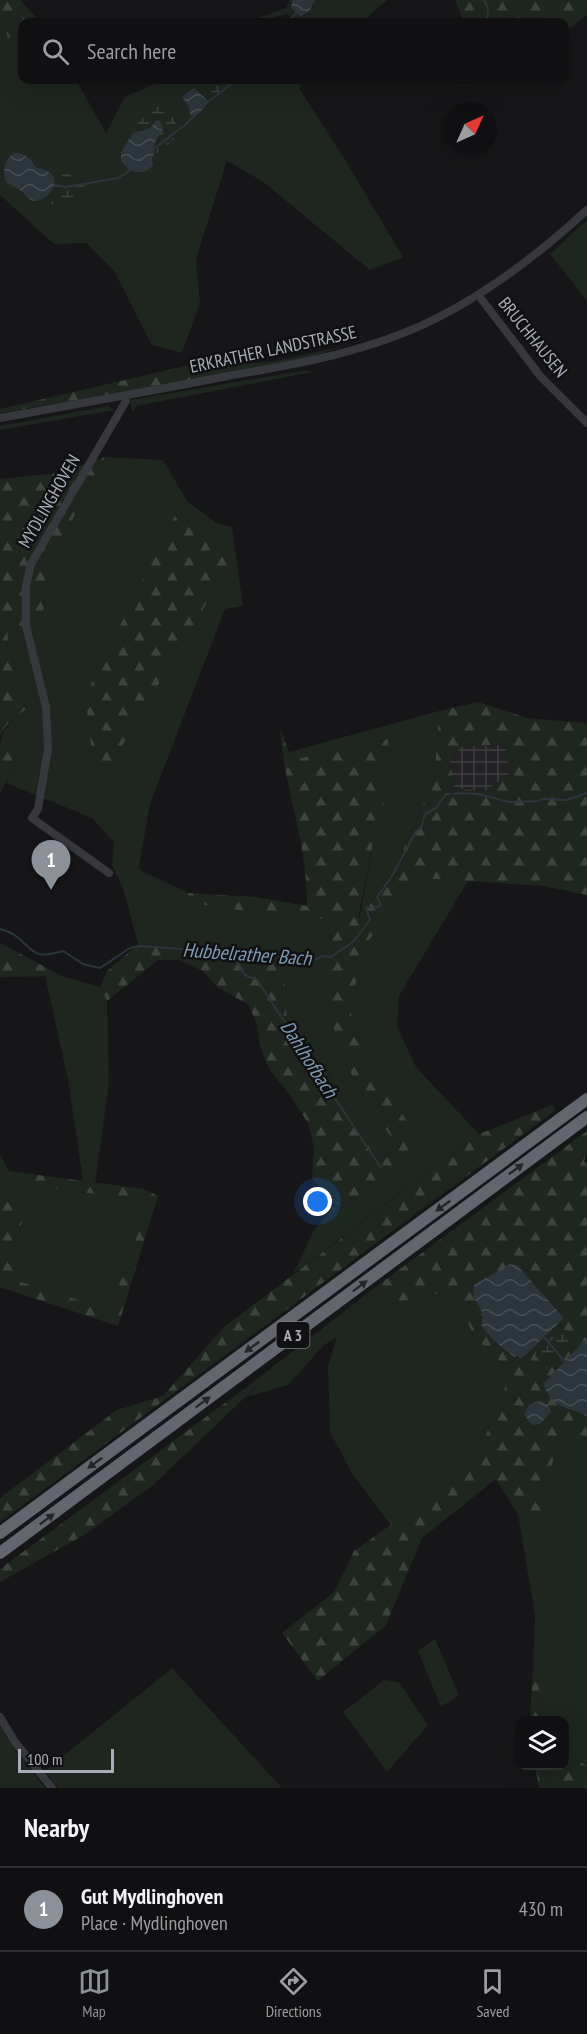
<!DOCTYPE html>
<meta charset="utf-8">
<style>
body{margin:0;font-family:"PT Sans Narrow",sans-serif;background:#1e1e20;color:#f1f3f6}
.controls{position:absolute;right:18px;bottom:18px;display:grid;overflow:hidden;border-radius:12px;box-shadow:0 6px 24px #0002}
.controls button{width:54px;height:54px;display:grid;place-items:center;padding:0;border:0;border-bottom:2px solid #303032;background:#101012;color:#f1f3f6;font:30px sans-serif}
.compass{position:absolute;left:443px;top:102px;width:54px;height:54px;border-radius:50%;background:#101012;box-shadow:0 6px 24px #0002;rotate:45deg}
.scale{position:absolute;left:18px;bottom:15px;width:96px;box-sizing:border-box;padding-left:6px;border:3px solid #a8adb8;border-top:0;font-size:16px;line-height:21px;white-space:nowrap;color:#a8adb8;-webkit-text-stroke:4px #111113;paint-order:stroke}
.you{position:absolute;left:318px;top:1202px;width:21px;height:21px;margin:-15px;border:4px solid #fff;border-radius:50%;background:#1a73e8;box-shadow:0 0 0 9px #1a73e833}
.badge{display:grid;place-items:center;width:39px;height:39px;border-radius:50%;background:#8c9099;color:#fff;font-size:20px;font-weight:700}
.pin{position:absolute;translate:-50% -50px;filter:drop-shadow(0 2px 3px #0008)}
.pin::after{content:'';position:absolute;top:32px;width:21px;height:18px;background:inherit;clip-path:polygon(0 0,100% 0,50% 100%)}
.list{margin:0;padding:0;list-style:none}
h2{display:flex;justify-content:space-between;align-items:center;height:78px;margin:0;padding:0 24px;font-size:26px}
h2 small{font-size:20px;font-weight:400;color:#9c9d9f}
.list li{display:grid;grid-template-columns:39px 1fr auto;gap:18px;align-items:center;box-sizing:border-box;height:84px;padding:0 24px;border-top:2px solid #303032}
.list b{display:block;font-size:22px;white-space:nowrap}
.list p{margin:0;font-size:20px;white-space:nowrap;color:#9c9d9f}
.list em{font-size:20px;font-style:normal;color:#9c9d9f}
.icon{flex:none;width:33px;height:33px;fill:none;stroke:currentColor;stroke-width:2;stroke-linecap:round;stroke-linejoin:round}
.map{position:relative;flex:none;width:587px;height:1788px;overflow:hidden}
.search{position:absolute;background:#101012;box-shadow:0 6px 24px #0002;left:18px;right:18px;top:18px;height:66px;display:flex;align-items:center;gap:15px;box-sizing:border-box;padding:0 21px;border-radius:12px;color:#9c9d9f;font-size:22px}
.sheet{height:162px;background:#101012}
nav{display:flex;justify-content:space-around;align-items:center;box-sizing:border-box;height:84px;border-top:2px solid #303032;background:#101012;font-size:16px;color:#9c9d9f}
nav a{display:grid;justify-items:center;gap:3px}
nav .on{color:#8c9099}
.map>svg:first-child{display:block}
.industrial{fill:url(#industrial-grid)}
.grass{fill:#1e261f;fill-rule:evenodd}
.forest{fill:url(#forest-firs);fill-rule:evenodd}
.wetland{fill:url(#wetland-marsh)}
.water{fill:url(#water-waves)}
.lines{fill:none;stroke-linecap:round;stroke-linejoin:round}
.stream{stroke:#2c353c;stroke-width:2}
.minor{stroke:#37383d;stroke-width:8}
.highway{stroke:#63666e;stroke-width:12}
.oneway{fill:#26262a}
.labels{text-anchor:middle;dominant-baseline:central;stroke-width:5;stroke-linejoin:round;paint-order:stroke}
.shield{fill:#111113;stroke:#7b7e86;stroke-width:1.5}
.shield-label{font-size:16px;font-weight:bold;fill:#a8adb8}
.street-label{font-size:18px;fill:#a8adb8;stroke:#111113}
.water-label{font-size:20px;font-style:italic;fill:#7f9bb3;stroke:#111113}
</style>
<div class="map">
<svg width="587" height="1788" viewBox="0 0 587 1788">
<defs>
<pattern id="industrial-grid" width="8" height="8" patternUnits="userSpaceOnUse" patternTransform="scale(1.5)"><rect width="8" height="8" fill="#222225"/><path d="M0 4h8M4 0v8" fill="none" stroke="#3f3f43"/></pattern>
<pattern id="forest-firs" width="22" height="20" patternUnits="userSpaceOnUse" patternTransform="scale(1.5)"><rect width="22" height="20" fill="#1e261f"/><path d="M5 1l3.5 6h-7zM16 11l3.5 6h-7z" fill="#3c433d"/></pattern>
<pattern id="wetland-marsh" width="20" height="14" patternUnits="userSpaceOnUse" patternTransform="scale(1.5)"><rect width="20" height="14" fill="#1e261f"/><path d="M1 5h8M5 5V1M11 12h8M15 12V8" fill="none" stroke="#3c433d"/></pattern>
<pattern id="water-waves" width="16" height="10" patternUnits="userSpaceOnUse" patternTransform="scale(1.5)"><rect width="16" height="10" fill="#2c353c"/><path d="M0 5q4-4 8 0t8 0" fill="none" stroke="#485056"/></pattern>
</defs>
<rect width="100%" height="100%" fill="#161618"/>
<path class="industrial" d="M506,744L509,774L484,792L454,788L450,758L461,747Z"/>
<path class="grass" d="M290,0H292L290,5L292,10L312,8L315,0H387L362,22H295V19L287,14L256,22H245L286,8Z
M0,10L8,38L30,11L40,22H22V80H76L106,133L125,97L164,80H305L299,88L344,158L403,257L370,270L262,181L227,161L196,259L200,303L182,353L152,345L114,271L86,243L54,244L0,195ZM162,129L154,144L147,170L137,173L120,156L133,133ZM32,160L37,168L30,199L18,188Z
M587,220V301L550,254Z
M345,346L313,356L194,380L182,372L168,370L184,366L270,362Z
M306,370L313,372L136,406L133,412L130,404L131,400Z
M108,406L115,410L0,430V426Z
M105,457L163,460L187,501L217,523L232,527L243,606L225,609L150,804L139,867L142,871L188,893L191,903L294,918L325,919L334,947L329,967L326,1000L337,1040L356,1085L391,1137L385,1158L375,1159L357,1121L329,1076L287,1021L285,985L273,954L138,944L123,888L112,865L114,842L92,818L6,783L13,766L7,750H0C0,728 11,723 26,709L18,677L8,645L7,617L10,614L16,617L18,631L40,633L50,562Z
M439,711L434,780L392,876L374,897L358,926L373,844L367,840L371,823L381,817L384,793L380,783L388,739L292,760L289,752Z
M422,878L468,881L399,996L397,1026L416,1067L479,1134L293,1274L313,1232L334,1205L359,1195L423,1148L394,1101L368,1068L350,1010L359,969L367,943L392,907Z
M45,976H62L100,987L107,1001L109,1083L95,1183L83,1181L68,1080Z
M0,1154L14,1180L70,1191L150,1200L110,1311L15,1280L23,1211L0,1196Z
M373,1289L385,1305L454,1290L473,1335L510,1371L501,1401L468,1474L391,1525L353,1475L330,1432L328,1366L337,1337L324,1345L288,1385L246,1397L258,1385L248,1386Z
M560,1423L587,1439V1766L565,1752L564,1720H547L533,1665L535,1615L518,1515L542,1520Z
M435,1639L459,1695L441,1707L418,1651Z
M172,1668L282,1788H58L45,1771Z
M384,1680L399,1682L428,1725L387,1772L343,1712Z
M0,1725L13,1746L45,1788H0Z"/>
<path class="forest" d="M0,0H20L30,11L8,39L0,10Z
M455,0H587V15L565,32L564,22H464Z
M168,370L182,372L194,380L0,413V409Z
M105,457L50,562L40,633L38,636L26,637L18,631L16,617L10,614L7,617L8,645L18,677L26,709L6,726L0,736V479L59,473Z
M177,512L230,563L96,790L86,701L91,684Z
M478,702L527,718L587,723V895L544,886L422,878L392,907L367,943L359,969L350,1010L368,1068L394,1101L424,1148L359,1195L334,1205L312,1178L314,1148L308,1123L289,1094L269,1069L260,1046L257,1025L249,1005L217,987L203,971L180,960H158L107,1001L100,987L107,971L138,944L273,954L285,985L287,1022L329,1076L357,1121L375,1159L385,1158L391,1137L356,1085L337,1040L326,1000L329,967L334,947L325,919L294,918L190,903L188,893L256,897L307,906C308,845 284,788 280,728L292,760L388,739L389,763C379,774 381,779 384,791C386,799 382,809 381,817L371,823L367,840L373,843L359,913V925L374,897L392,876L434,780L439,711ZM505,744L509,774L484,792L454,788L450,758L461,747Z
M0,750H7L13,755V766L0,794Z
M0,943L62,976L0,977Z
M552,1105L556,1110L0,1522V1498L117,1410L163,1396L224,1327L479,1134Z
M587,1131V1153L584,1161L587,1165V1341L582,1343L543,1384C557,1414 571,1401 587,1417V1439L560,1424L542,1521L518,1515L496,1479L422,1538L386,1625L318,1681L282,1633L334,1592L354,1551L423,1502L468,1474L501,1401L510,1371L473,1335L454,1290L385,1305L373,1289ZM510,1264L518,1266L564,1318L518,1356L513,1357L498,1346L481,1325L483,1314L475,1285Z
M9,1171L144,1189L158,1196L118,1326L0,1287V1196L23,1211L15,1280L110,1310L150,1200L70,1191L14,1180Z
M259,1384L152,1486L84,1535L0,1582V1569L248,1386Z
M533,1665L547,1720H530Z
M565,1752L587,1766V1788H539L535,1766H564Z"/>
<path class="wetland" d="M204,80H227L232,84L230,88H225C220,97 221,107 208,108L206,105L208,101L194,88L195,85Z
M166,103L174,116L178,133L164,150L154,154V144L162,129L153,127L146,131L133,133C138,119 151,108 166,103Z
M44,169C61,171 78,174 86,189L79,193V201C66,206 49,206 37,200L51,192L54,179L51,173Z
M563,1329L568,1331L570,1342L557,1351V1356L546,1369L535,1355Z"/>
<path class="water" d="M292,0H315C312,7 308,15 300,16L291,8Z
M194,88L209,102L203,109L194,117L190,114L189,107L182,97Z
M156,120L160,121L163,129L154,144V154L152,158L153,165C143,177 129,173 121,161V152L133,133C144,129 151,132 156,120Z
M14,153C25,153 31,159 37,168C71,172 47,207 31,200C27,198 23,192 20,190C16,187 11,185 7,183C1,174 5,159 14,153Z
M510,1264L518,1266L564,1318L521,1359L518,1356L514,1357C500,1347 490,1338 481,1325L483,1314L473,1296L474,1285Z
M584,1341H587V1417C580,1410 570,1411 561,1406C552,1402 547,1393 543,1384Z
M536,1401C543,1402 550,1404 551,1412L540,1424L532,1425L524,1415L529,1405Z"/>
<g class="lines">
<path class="stream" d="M484,0L488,8L487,22
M288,22L297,12
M208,102L236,80
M151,151L186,124L195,115
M55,185L66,187L118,178L129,171L130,168
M454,794L461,793L478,794L509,802L539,801L541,799L567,800L587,793
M0,929C21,933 28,952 39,954C47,956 55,953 63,951L83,964L100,968L130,948L141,946L287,957L291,953L296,960L306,956L317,959L323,956L331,957L354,941L370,920L366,908L377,907L381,905L377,897L392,876L416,831L421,828L425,814L436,808L446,794H450
M232,954L245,975L257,980L381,1168
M544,1337L565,1362"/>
<path class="minor" d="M479,296L541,377L587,423
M0,418C76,404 152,391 228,376C297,364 368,352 433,320C490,292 540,253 587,210
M109,873L32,818L38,809L48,749L46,707L26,626V585L31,564L126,401L125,396
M0,1717L15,1742L52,1788"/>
<path class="highway" d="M0,1533L587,1099
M0,1553L587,1117"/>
</g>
<defs><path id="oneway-solid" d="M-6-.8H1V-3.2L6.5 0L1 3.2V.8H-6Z" transform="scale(1.5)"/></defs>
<g class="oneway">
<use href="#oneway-solid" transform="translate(516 1169) rotate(-36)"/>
<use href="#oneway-solid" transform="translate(443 1206) rotate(144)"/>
<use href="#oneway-solid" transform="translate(360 1286) rotate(-37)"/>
<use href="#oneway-solid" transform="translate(252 1347) rotate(144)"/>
<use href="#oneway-solid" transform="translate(203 1402) rotate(-37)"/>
<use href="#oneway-solid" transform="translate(95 1463) rotate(144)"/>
<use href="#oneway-solid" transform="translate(47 1519) rotate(-37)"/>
</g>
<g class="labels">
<rect class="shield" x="276.5" y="1322" width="33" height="26" rx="4.5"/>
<g class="shield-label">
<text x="293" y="1335">A 3</text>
</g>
<g class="street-label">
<text transform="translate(533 337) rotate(51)">BRUCHHAUSEN</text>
<text transform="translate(273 349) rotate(-12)">ERKRATHER LANDSTRASSE</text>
<text transform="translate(49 501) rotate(-60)">MYDLINGHOVEN</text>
</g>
<g class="water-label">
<text transform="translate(247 954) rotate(4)">Hubbelrather Bach</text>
<text transform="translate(309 1059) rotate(57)">Dahlhofbach</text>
</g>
</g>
</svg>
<div class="controls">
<button><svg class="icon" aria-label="layers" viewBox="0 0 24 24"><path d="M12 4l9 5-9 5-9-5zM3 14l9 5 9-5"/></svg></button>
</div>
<svg class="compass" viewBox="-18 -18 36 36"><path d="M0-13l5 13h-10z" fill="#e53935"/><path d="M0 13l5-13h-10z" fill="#9c9d9f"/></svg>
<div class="scale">100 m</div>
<div class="you"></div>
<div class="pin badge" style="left:51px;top:890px">1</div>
<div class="search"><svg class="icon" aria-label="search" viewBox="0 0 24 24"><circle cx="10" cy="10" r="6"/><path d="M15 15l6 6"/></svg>Search here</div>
</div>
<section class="sheet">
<h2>Nearby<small></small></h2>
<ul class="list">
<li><span class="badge">1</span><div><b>Gut Mydlinghoven</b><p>Place · Mydlinghoven</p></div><em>430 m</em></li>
</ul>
</section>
<nav>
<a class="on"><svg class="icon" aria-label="map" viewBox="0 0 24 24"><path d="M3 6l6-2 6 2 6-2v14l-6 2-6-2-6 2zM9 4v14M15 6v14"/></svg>Map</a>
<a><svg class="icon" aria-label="directions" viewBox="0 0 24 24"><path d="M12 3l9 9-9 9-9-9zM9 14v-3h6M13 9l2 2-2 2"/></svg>Directions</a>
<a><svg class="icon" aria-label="saved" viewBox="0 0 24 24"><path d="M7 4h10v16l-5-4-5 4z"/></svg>Saved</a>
</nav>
